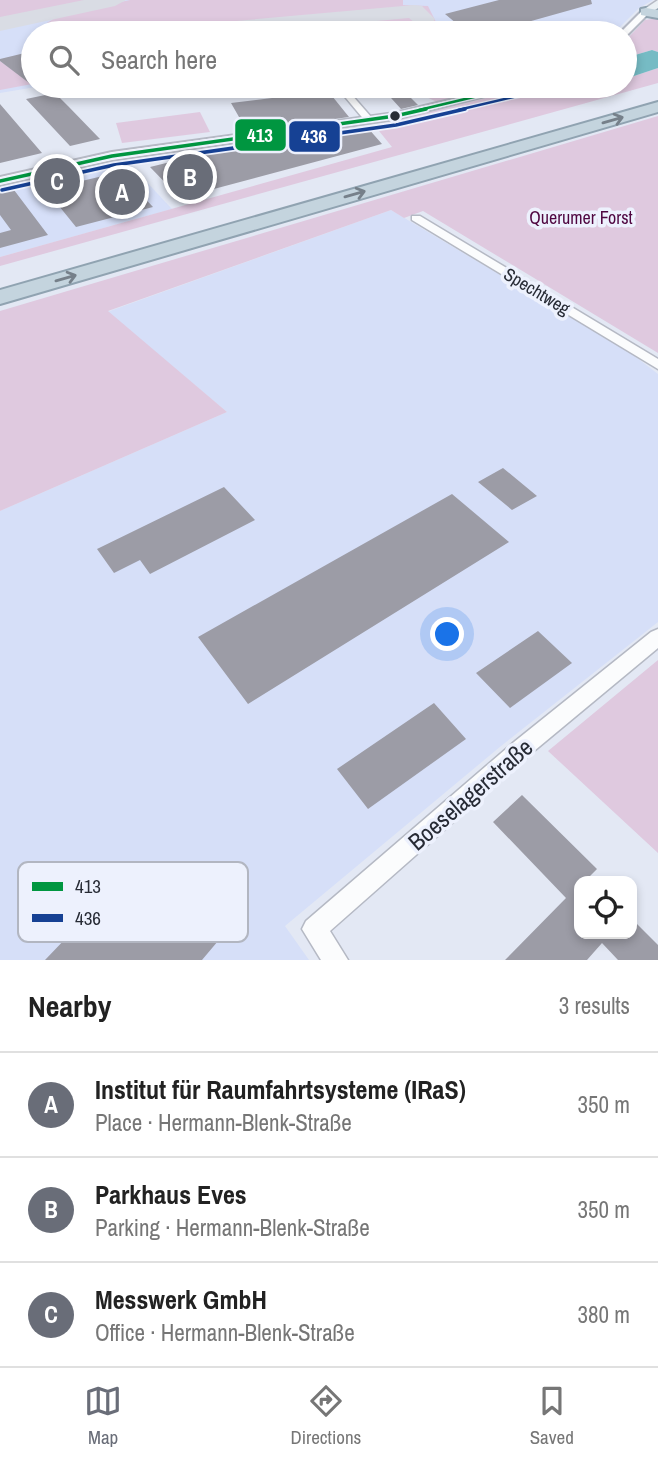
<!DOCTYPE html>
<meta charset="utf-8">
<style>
body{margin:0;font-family:"Archivo Narrow",sans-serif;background:#f6f6f6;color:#222}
.controls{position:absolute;right:21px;bottom:21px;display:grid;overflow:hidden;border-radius:14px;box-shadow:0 4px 10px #0003}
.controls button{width:63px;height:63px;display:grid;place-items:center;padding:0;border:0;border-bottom:2px solid #e0e0e0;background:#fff;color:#222;font:35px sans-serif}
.you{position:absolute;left:448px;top:635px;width:24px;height:24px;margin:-18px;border:5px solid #fff;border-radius:50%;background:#1a73e8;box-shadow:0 0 0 10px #1a73e833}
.badge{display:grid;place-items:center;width:46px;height:46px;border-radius:50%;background:#696d78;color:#fff;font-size:23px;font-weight:700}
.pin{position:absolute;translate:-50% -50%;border:4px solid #fff;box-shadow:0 2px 7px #0006}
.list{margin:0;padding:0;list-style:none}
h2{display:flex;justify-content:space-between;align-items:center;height:91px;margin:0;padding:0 28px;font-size:30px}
h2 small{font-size:23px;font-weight:400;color:#767676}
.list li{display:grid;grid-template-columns:46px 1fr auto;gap:21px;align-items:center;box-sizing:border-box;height:105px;padding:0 28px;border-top:2px solid #e0e0e0}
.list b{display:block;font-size:26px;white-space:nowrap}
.list p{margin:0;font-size:23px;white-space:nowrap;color:#767676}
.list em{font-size:23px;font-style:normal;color:#767676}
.icon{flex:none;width:38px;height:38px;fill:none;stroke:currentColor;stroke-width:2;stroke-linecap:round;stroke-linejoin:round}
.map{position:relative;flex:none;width:658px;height:960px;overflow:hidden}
.search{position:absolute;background:#fff;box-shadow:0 4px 10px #0003;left:21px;right:21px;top:21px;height:77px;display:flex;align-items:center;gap:18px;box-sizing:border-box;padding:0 24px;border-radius:38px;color:#767676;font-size:26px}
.sheet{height:406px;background:#fff}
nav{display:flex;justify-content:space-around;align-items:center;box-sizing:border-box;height:98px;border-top:2px solid #e0e0e0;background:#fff;font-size:19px;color:#767676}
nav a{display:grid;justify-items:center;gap:4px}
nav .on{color:#696d78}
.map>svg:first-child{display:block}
.built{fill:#d6dff8}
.green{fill:#dfc9df}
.water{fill:#76bbc4}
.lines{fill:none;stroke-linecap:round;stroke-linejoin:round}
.taxiway{fill:#d9dce4;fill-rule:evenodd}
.building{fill:#9c9ca6}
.minor-casing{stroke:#b5b9c4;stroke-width:3}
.tertiary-casing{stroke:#b5b9c4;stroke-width:4}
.secondary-casing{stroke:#b5b9c4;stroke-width:3}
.motorway-casing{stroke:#90a3b1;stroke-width:4}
.minor{fill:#fbfcfd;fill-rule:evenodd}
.tertiary{fill:#fbfcfd;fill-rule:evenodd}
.secondary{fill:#eaf0f4;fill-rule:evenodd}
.motorway{fill:#c4d4de;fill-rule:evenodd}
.bus-1-far1-casing{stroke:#edf1fd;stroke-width:5}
.bus-1-casing{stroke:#edf1fd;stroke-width:7}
.bus-2-far1-casing{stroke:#edf1fd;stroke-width:5}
.bus-2-casing{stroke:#edf1fd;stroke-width:7}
.bus-1-far1{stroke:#009640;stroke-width:2.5}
.bus-1{stroke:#009640;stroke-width:3.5}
.bus-2-far1{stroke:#164194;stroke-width:2.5}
.bus-2{stroke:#164194;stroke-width:3.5}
.oneway{stroke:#76808a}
.bus-dot{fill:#272b35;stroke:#edf1fd;stroke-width:2.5}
.labels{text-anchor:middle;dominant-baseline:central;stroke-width:7;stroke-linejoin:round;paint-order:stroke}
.far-park-label{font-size:18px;fill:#4f0640;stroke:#edf1fd}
.far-street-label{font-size:18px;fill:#272b35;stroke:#edf1fd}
.near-street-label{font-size:24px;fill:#272b35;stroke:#edf1fd}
.key{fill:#edf1fd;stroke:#b2b6c1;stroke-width:2}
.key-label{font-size:19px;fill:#272b35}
.line-badge{stroke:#edf1fd;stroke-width:2.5}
.badge-label{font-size:19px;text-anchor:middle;font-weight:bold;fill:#fff}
</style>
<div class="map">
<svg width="658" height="960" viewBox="0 0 658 960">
<rect width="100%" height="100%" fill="#e3e8f4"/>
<path class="built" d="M0,0H653L639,8L614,33H33V86H42L0,93Z
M126,160L172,209L0,257V188Z
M391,210L628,351L658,374V622L501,746L285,926L309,960H0V511L227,412L107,312Z"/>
<path class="green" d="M0,0H95L0,20Z
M130,0H403V5L428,6L439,28L385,33H103L88,31L73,22L56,26L47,23L59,15Z
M658,18V52L652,50L625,58V41L645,20Z
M0,61L32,84L0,90Z
M658,68V83L0,266V257L392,147L375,126L534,86H625V79Z
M430,86H503L473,92L467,89L463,91L467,94L437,102L420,94Z
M200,112L210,132L122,143L116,123Z
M658,116V353L423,211L404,218L391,210L108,311L227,412L0,511V311Z
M658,660V853L548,751Z"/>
<path class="water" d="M652,50L658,52V68L625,79V58Z"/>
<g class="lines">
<path class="taxiway" d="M84,0H126L115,6L0,31V17Z
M414,5L422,6L435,19L432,24H416L409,18L250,33L191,31L202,24Z"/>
</g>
<path class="building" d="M499,0H591L592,4L488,33H468L445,14Z
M33,51V86L0,61V59Z
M324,86L349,117L247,131L231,103L320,92Z
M399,86L418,105L401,109L382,88Z
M55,93L68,106L100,139L70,146L26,99Z
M0,104L42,153L0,163Z
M357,127H367L382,144L180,198L150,167L219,150L216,148Z
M120,172L153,207L76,227L38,180L61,174L69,184Z
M11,186L48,235L0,248V233L11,230L0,215V189Z
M503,468L537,496L512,510L478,482Z
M224,487L255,520L150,574L140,560L114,573L97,549Z
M452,494L509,542L248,704L198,637Z
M538,631L572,663L510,708L476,673Z
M434,703L466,739L368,809L337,769Z
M522,795L597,869L585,881H579V934H632V919L658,945V960H618L602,943L587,960H505L566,898L493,822Z
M137,864L218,941L202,960H45Z"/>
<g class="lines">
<g class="minor-casing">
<path id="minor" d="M336,86H344L372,118V122H366Z
M412,216H420L658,359V369L412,220Z
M658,629V648L528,756L330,931L348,960H321L302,929L306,921L514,742L651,632Z"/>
</g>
<g class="tertiary-casing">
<path id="tertiary" d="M643,10L650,12L627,35L620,33Z
M508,86H525L395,119L112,160L0,185V177L112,152L395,113Z"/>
</g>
<g class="secondary-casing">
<path id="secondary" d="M658,0V8L649,14H643V10Z"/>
</g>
<g class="motorway-casing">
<path id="motorway" d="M646,8L658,10V18L641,15V9Z
M658,102V112L0,304V290Z"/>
</g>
<use href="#minor" class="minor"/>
<use href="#tertiary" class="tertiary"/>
<use href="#secondary" class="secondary"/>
<use href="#motorway" class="motorway"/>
<g class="bus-1-far1-casing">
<path id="bus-1-far1" d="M419,110L520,86"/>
</g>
<g class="bus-1-casing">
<path id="bus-1" d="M0,181L112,156L395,116L426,109"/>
</g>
<g class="bus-2-far1-casing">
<path id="bus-2-far1" d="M458,110L522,95"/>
</g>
<g class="bus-2-casing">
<path id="bus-2" d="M2,190L114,165L396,125L465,109"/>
</g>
<use href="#bus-1-far1" class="bus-1-far1"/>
<use href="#bus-1" class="bus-1"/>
<use href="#bus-2-far1" class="bus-2-far1"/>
<use href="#bus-2" class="bus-2"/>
</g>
<defs><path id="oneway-shaft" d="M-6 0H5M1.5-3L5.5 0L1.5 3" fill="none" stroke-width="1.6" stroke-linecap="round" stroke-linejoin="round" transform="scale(1.75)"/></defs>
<g class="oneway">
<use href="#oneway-shaft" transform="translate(613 120) rotate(-16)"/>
<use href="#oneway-shaft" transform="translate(355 194) rotate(-16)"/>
<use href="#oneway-shaft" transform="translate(66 278) rotate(-16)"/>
</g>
<circle class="bus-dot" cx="395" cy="116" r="6"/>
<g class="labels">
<g class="far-park-label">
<text x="581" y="217">Querumer Forst</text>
</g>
<g class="far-street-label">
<text transform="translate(537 291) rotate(31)">Spechtweg</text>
</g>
<g class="near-street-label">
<text transform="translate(470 794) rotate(-41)">Boeselagerstraße</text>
</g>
</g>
<rect x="18" y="862" width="230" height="80" rx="10" class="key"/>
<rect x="32" y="882" width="31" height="9" fill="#009640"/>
<rect x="32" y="914" width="31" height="8" fill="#164194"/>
<g class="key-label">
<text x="75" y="893">413</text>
<text x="75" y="925">436</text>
</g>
<g class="line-badge">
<rect x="234" y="118" width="53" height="34" rx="7" fill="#009640"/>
<rect x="288" y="120" width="53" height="33" rx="7" fill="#164194"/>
</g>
<g class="badge-label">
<text x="260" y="142">413</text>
<text x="314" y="143">436</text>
</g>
</svg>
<div class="controls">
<button><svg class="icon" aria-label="locate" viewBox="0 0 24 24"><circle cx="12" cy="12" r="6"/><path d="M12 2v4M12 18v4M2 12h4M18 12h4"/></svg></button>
</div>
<div class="you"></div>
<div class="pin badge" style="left:122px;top:192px">A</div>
<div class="pin badge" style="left:190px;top:177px">B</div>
<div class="pin badge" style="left:57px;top:181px">C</div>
<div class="search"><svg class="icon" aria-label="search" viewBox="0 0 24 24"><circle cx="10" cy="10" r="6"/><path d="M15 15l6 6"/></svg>Search here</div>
</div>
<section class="sheet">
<h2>Nearby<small>3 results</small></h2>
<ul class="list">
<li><span class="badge">A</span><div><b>Institut für Raumfahrtsysteme (IRaS)</b><p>Place · Hermann-Blenk-Straße</p></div><em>350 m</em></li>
<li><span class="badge">B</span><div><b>Parkhaus Eves</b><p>Parking · Hermann-Blenk-Straße</p></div><em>350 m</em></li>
<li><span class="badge">C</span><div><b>Messwerk GmbH</b><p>Office · Hermann-Blenk-Straße</p></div><em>380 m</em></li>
</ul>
</section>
<nav>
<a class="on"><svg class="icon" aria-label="map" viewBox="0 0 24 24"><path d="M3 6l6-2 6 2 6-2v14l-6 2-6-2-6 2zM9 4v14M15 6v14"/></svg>Map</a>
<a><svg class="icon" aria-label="directions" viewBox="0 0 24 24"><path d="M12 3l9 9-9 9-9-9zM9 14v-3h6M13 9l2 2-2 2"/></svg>Directions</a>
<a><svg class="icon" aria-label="saved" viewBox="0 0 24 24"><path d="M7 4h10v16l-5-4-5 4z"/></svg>Saved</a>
</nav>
